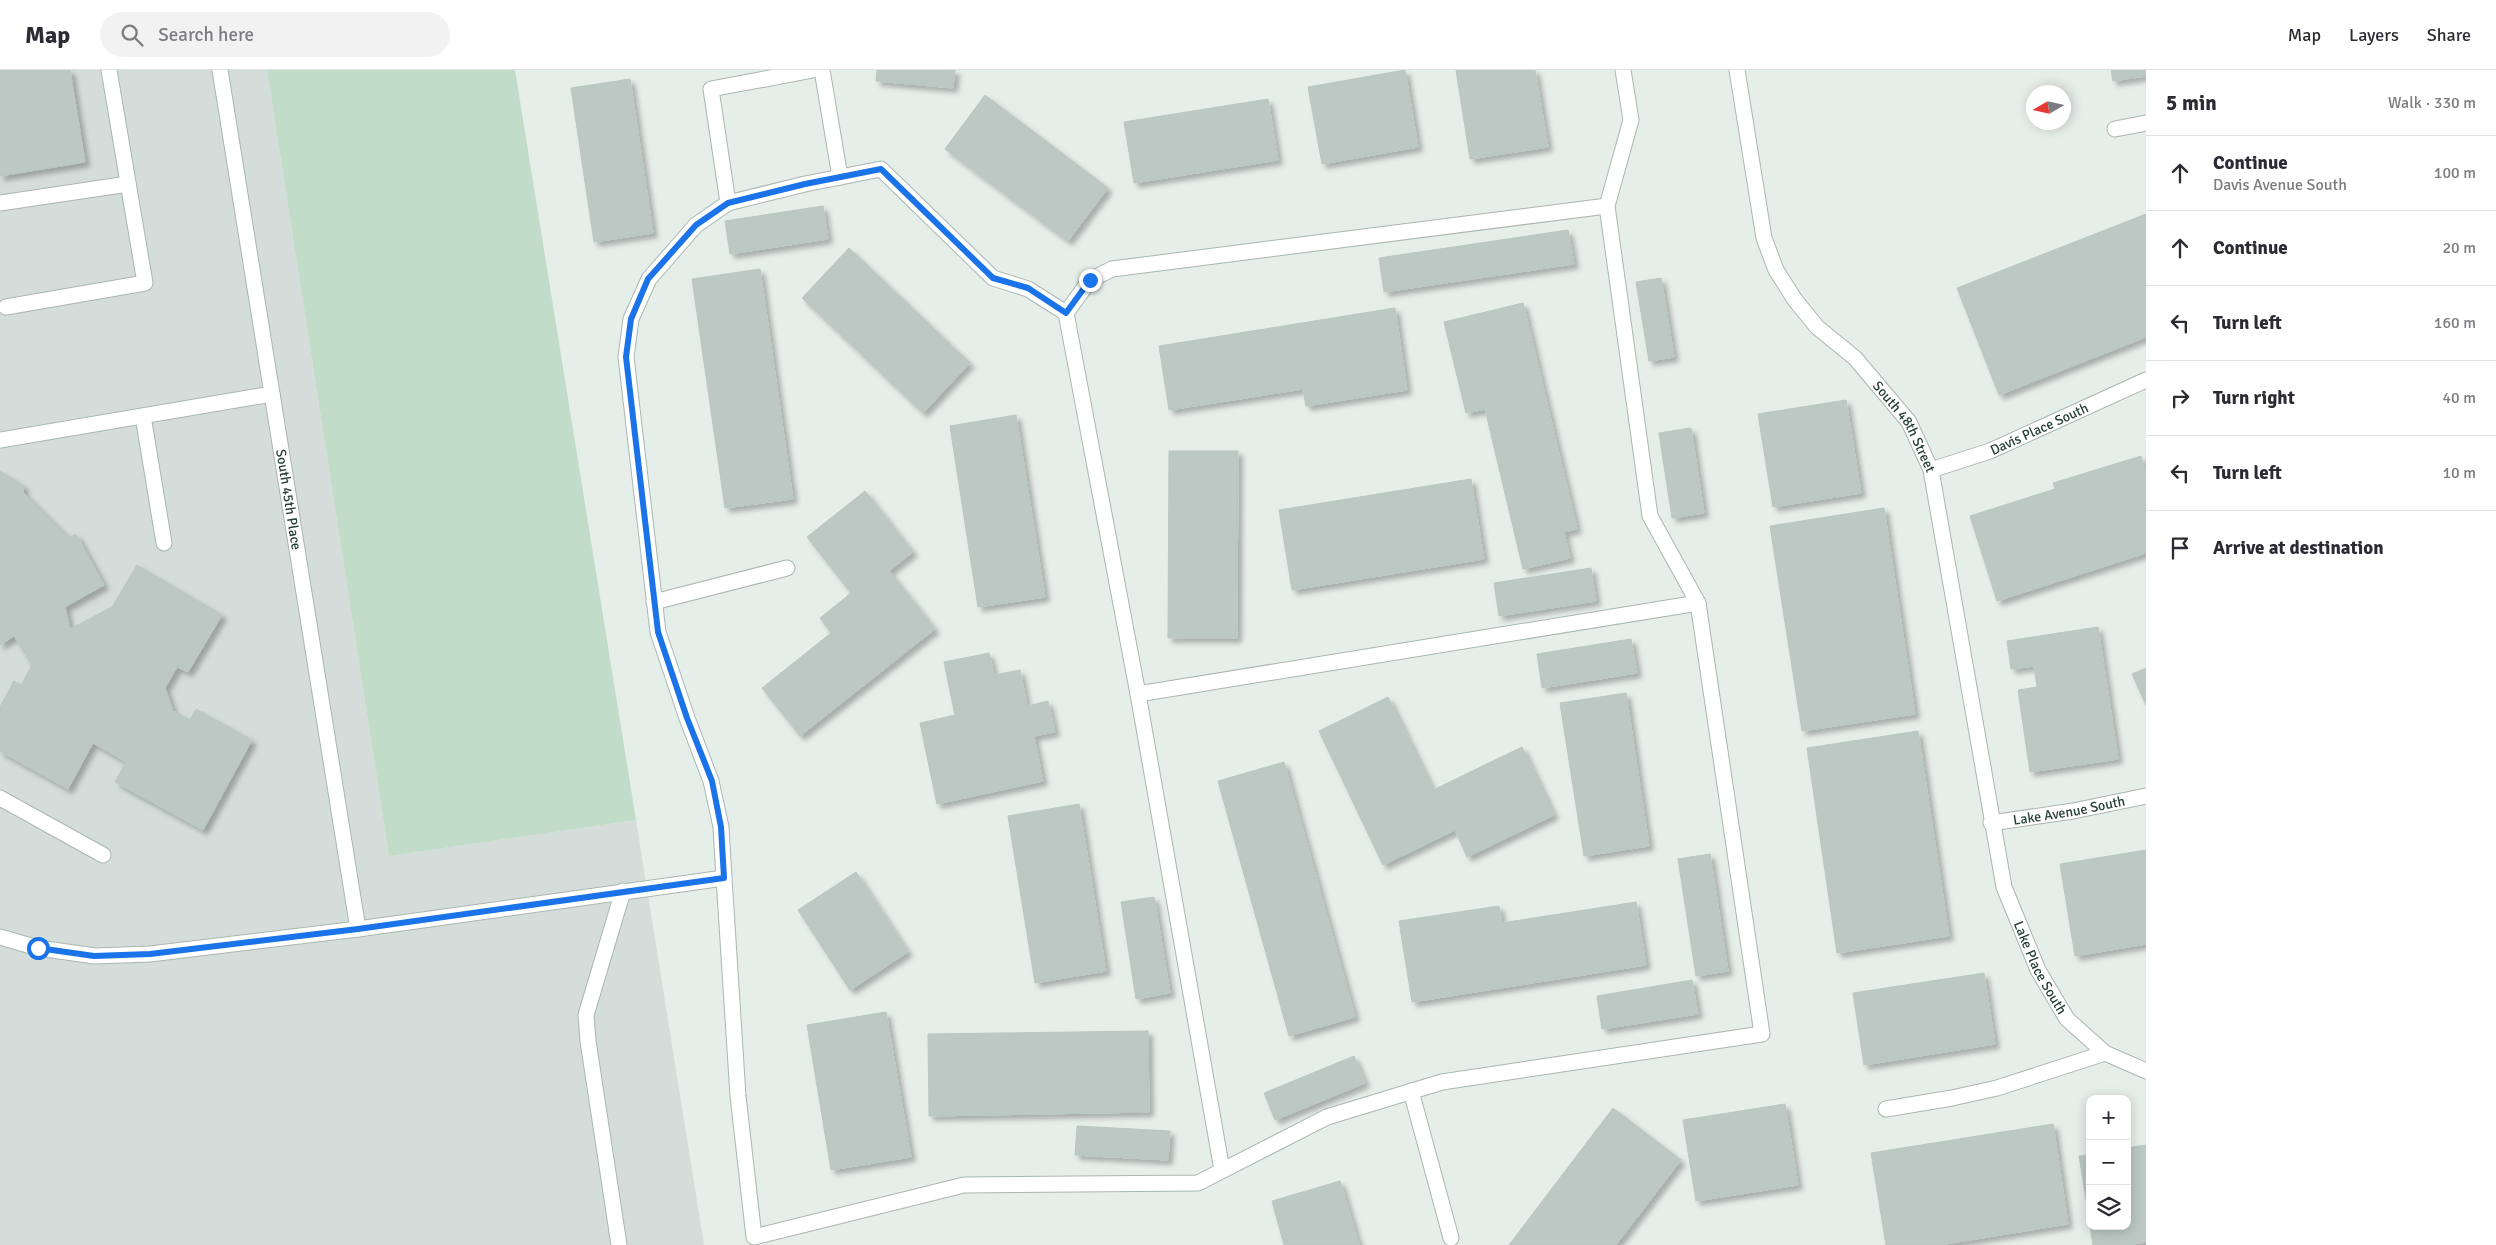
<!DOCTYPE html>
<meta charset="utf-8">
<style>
body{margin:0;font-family:Signika,sans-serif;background:#f2f2f3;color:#2b2b33}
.controls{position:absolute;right:15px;bottom:15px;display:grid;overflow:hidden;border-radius:10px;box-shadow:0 2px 12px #0003}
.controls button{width:45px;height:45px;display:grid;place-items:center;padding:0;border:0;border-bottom:1px solid #e1e1e2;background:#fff;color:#2b2b33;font:25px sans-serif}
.compass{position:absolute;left:2026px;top:15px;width:45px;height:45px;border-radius:50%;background:#fff;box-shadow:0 2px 12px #0003;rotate:261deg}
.stop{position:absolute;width:15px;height:15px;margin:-11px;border:4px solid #1a73e8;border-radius:50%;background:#fff}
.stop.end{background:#1a73e8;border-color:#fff;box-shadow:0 1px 5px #0008}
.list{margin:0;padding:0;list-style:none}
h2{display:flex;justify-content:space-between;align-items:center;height:65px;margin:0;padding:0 20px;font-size:21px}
h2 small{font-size:16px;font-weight:400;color:#7c7c81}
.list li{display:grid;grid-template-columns:32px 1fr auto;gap:15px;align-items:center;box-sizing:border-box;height:75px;padding:0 20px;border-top:1px solid #e1e1e2}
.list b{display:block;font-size:19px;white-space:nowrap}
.list p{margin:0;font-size:16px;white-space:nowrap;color:#7c7c81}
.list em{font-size:16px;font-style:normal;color:#7c7c81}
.icon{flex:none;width:28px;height:28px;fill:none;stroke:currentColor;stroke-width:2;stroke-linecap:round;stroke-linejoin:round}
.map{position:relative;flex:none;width:2146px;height:1175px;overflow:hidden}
header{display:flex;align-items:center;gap:30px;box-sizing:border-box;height:70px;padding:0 25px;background:#fff;border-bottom:1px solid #e1e1e2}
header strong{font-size:24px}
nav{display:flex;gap:28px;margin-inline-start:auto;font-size:18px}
.search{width:350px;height:45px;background:#f2f2f3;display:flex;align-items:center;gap:12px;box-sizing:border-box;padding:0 18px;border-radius:28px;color:#7c7c81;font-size:19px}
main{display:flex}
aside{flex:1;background:#fff}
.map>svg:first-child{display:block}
.built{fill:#d4ddd9}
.green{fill:#c1dcc8}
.building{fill:#bcc8c3;stroke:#b9c7c1;filter:url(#shadow)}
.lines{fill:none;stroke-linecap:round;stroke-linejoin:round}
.minor-casing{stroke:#a9b6b1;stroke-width:17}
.minor{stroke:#fff;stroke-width:15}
.route{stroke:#1a73e8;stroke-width:6}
.labels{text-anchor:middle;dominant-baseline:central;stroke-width:4.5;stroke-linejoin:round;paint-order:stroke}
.street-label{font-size:14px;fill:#263e37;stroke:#f7faf8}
</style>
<header>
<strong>Map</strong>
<div class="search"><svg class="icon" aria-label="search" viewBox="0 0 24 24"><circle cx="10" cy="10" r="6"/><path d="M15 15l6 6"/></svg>Search here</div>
<nav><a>Map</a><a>Layers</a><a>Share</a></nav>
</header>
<main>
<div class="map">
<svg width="2146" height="1175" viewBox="0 0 2146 1175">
<defs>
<filter id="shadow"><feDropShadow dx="4.5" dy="4.5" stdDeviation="2.5" flood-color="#0004"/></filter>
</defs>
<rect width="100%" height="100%" fill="#e6eeea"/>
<path class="built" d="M0,0H267L389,786L636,750L704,1175H0Z"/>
<path class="green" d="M267,0H515L636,750L389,786Z"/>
<path class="building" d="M0,0H70L85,92L0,106Z
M877,0H955L953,18L876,11Z
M1405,0L1418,77L1322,94L1308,17Z
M1456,0H1535L1548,77L1470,89Z
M2111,0H2146V6L2113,11Z
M630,9L653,163L594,172L571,18Z
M985,25L1108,118L1068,171L945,79Z
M1268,29L1278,90L1134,113L1124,52Z
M823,136L828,169L730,184L725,151Z
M2146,144V267L1999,325L1957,218Z
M1568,160L1574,194L1384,222L1379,188Z
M849,178L970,293L923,343L802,228Z
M760,199L793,429L725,438L692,209Z
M1661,208L1674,287L1649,291L1636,212Z
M1523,233L1577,459L1564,462L1570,488L1523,499L1485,339L1466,343L1444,252Z
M1395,238L1407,320L1306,336L1303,319L1169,340L1159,276Z
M1846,330L1861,423L1773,437L1758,344Z
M1016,345L1045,527L978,537L950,356Z
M1691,358L1704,443L1672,448L1659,363Z
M1169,381H1238L1237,568H1168Z
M2141,386L2146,403V483L1997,531L1970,446L2055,419L2053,413Z
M0,401L24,416L23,422L69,468L76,464L104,515L65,537L70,559L112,537L137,495L222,545L188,602L177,597L165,618L173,641L190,650L196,639L252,670L203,760L115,712L126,692L93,673L68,719L0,681V637L14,611L21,615L32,595L14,566L0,575Z
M1471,409L1484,489L1292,520L1279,440Z
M865,421L913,482L889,501L935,559L800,666L762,618L831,563L820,548L851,523L807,467Z
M1884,438L1915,644L1802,661L1770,456Z
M1591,498L1596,531L1499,546L1494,513Z
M2098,557L2118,689L2030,702L2018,620L2037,617L2034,596L2011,599L2007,571Z
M1631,569L1637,603L1542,618L1537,584Z
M989,583L994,605L1020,600L1027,636L1048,631L1055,662L1034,666L1043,711L937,734L920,653L955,645L944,592Z
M2146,598V635L2132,604Z
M1626,623L1649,776L1584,786L1560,633Z
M1388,627L1433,720L1522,677L1554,745L1467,787L1455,760L1383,795L1319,661Z
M1918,661L1949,866L1837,883L1807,678Z
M1284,692L1355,947L1289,966L1218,711Z
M1079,734L1106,901L1035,913L1008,746Z
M2146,780V874L2075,886L2060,794Z
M1710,784L1728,901L1696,906L1678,789Z
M856,802L908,882L850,920L798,840Z
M1154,827L1170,923L1136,929L1121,832Z
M1636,832L1646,895L1412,932L1399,851L1499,836L1502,853Z
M1984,903L1995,974L1864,995L1853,923Z
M1692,910L1698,944L1602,959L1597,926Z
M886,942L911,1087L831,1100L807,955Z
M1148,961L1149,1042L929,1046L928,964Z
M1354,986L1365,1013L1275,1050L1264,1023Z
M1785,1034L1798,1115L1696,1131L1683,1050Z
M1613,1038L1681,1090L1616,1175H1509Z
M2053,1054L2068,1154L1939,1175H1886L1871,1083Z
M1077,1056L1170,1061L1168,1090L1075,1085Z
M2146,1075V1172L2127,1175H2093L2090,1156H2127V1078Z
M2090,1085V1153L2079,1086Z
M1340,1111L1359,1175H1284L1272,1131Z"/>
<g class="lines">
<g class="minor-casing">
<g id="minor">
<path id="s1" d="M220,0L358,859"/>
<path d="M822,0L840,107"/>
<path id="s2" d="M1737,0L1764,168L1776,200L1795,230L1817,257L1855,288L1909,352L1931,400L2004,817L2038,900L2067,949L2105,983L2146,1001"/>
<path d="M2115,59L2146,53"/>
<path d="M0,133L128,114"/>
<path d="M728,133L711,19L813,0"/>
<path d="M6,237L145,213L109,0"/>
<path d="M143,346L164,473"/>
<path d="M0,370L272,324"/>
<path id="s3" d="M1931,400L1990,381L2146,310"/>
<path d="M654,532L787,498"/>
<path d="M1138,624L1698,533"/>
<path d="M0,728L103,785"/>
<path id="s4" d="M1991,753L2073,741L2146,726"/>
<path d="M724,808L738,1026L754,1167L964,1115L1198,1113L1327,1047L1442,1012L1762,964L1698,533L1650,446L1607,136L1631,50L1623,0"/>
<path d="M0,867L38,878L95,886L150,884L358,859L724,808L721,757L711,711L687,648L658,562L626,287L631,249L649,209L696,155L728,133L805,114L881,99L993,208L1028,219L1066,243"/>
<path d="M1411,1021L1451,1168"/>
<path d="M1886,1039L1952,1028L1997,1018L2105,983"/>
<path d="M1222,1100L1138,624L1066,243L1090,210L1112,199L1607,136"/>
<path d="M619,1175L588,971L586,945L623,821"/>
</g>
</g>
<use href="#minor" class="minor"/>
</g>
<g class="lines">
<path class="route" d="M38,878L94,886L150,884L358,859L724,808L721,757L712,711L687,648L658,562L626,287L631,249L648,209L696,155L728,133L805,114L881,99L993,208L1028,218L1066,243L1090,210"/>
</g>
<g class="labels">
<g class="street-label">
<text stroke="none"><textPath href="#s2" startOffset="409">South 48th Street</textPath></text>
<text stroke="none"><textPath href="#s3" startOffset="116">Davis Place South</textPath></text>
<text stroke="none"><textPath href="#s1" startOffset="435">South 45th Place</textPath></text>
<text stroke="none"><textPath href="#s4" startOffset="79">Lake Avenue South</textPath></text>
<text stroke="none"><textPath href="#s2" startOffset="972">Lake Place South</textPath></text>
</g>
</g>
</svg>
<div class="controls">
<button>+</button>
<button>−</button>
<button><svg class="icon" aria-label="layers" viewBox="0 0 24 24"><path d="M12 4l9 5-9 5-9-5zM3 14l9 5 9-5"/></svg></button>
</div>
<svg class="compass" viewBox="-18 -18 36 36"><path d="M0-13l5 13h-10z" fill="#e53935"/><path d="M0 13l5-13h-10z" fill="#7c7c81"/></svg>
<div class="stop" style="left:38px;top:878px"></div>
<div class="stop end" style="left:1090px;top:210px"></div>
</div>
<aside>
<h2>5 min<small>Walk · 330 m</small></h2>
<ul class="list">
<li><svg class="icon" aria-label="ahead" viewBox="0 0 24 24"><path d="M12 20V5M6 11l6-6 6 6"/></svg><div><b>Continue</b><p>Davis Avenue South</p></div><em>100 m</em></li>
<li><svg class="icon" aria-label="ahead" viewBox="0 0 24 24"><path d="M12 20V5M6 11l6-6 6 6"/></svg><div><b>Continue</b></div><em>20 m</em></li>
<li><svg class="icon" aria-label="left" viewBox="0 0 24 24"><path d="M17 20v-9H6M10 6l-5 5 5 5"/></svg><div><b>Turn left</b></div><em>160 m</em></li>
<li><svg class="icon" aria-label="right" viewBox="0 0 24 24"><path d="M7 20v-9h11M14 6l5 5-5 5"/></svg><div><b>Turn right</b></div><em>40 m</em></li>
<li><svg class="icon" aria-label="left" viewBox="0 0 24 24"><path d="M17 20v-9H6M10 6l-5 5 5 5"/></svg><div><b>Turn left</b></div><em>10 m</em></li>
<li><svg class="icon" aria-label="arrive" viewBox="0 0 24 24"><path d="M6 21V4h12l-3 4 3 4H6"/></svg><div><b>Arrive at destination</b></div></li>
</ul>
</aside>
</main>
